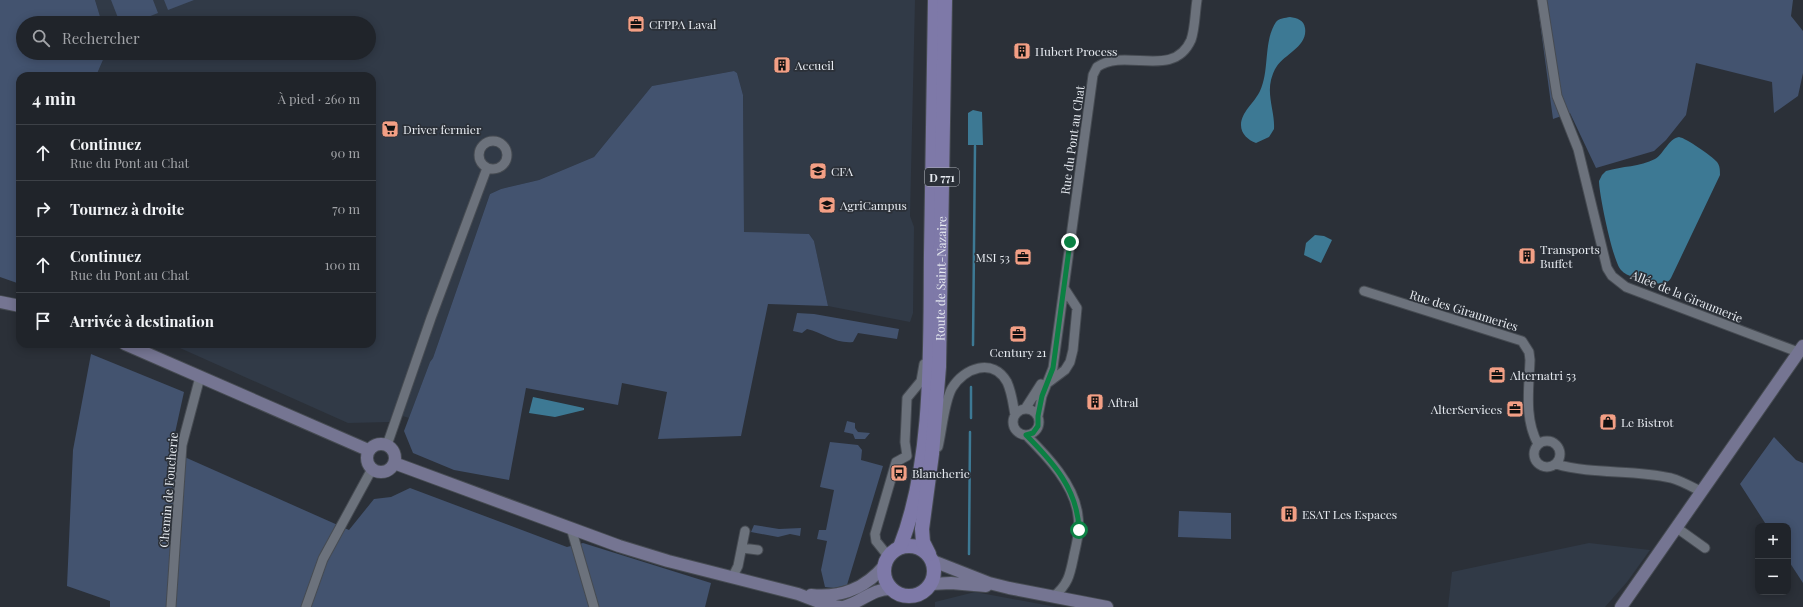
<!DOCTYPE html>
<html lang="fr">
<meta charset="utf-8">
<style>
body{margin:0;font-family:"Playfair Display",serif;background:#282c32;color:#f1f3f6}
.controls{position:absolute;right:12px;bottom:12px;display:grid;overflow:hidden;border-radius:8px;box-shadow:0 2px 10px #0003}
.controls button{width:36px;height:36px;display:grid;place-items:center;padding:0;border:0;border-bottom:1px solid #3d4147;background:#20242a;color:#f1f3f6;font:20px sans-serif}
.stop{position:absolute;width:12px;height:12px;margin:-9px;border:3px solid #0b8043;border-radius:50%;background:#fff}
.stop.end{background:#0b8043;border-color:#fff;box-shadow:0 1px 4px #0008}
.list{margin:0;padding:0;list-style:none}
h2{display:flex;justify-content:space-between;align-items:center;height:52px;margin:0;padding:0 16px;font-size:17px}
h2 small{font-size:13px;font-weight:400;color:#a2a4a8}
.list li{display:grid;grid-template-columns:26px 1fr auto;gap:12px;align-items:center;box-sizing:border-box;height:56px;padding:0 16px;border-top:1px solid #3d4147}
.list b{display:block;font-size:15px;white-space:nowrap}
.list p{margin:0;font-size:13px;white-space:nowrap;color:#a2a4a8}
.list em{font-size:13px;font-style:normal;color:#a2a4a8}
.icon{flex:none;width:22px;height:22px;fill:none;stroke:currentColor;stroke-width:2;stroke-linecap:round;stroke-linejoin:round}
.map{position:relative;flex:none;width:1803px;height:607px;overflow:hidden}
.search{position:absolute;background:#20242a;box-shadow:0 2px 10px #0003;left:16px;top:16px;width:360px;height:44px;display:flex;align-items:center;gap:10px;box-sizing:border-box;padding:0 14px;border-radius:22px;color:#a2a4a8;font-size:15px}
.panel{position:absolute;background:#20242a;box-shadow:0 2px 10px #0003;left:16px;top:72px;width:360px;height:276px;border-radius:12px}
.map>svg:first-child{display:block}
.built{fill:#313a47}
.green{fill:#43536f}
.water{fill:#3d7994}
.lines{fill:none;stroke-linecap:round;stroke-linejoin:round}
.stream{stroke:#3d7994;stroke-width:2.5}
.street-casing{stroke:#464b52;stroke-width:11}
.secondary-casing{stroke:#464b52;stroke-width:14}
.primary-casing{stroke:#464b52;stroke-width:16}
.street{stroke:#6c727c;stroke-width:9}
.secondary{stroke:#757592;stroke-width:12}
.primary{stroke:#7e79a8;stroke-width:14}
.route{stroke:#0b8043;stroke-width:5}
.labels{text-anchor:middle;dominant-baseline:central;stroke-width:3.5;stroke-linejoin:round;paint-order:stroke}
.shield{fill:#2b3038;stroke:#afb3ba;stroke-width:1}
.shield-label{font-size:11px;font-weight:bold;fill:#e7ebf1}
.poi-label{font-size:12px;fill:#e7ebf1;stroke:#2b3038;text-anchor:start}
.street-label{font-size:12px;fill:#e7ebf1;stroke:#2b3038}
</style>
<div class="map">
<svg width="1803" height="607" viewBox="0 0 1803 607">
<rect width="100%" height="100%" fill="#2b3038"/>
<path class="built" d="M95,0H915L910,216L914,227L913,313L910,322L828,306L814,241L809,234L744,233L743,95L737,73L734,71L652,86L594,157L539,180L501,189L490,194L433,358L430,362L409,418L393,413L389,422L348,423L171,344H372V76H96L106,53H369V23H102Z
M1589,543L1650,550L1627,582L1605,607H1448L1452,572Z
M975,592L1056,607H935V602Z"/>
<path class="green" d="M0,0H95L102,23H23V53H106L96,76H20V284L0,277Z
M111,0H153L158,13L133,23H120Z
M164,0H194L168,10Z
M1537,0H1793L1791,16L1803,31V73L1798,96L1774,113L1772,82L1696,63L1686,115L1666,140L1654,151L1596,168L1570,113L1553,119Z
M734,71L737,73L743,95L744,232L809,234L814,241L828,306L768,304L741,436L658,439L667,392L622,383L618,405L526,388L509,480L454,470L413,453L404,431L430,362L433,358L490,194L501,189L539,180L594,157L652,86Z
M797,313L814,314L899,329L897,339L858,333L853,342C836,344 823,333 807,329L802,333L793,331Z
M91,354L184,392L171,451L349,530L374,499L391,497L410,488L567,547L583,543L711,583L705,607H110V601L67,586L73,450Z
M847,421L855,423V428L858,432L870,433L865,439H855L853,434L844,432Z
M1774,437L1796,460L1803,463V583L1788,560V526H1767L1740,484Z
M830,442L858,445L862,450L861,460L883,466L847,585L834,588L825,587L821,570L827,541L817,539L819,530H826L834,490L820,487Z
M1179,511L1231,513V539L1178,537Z
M754,525L779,529L801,528L800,536L790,534L778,537L751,532Z"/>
<path class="water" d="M1290,17C1297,18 1304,20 1305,28C1308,46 1285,54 1277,66C1274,70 1272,76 1271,80C1267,97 1275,112 1274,129L1269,137L1256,143C1248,140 1241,134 1241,125C1241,112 1255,102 1260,91C1270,70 1263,42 1276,22C1279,18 1285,18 1290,17Z
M973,110L982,112L983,145H968V113Z
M1679,137C1686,138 1712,156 1717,162C1720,166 1720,170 1720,175L1671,278C1666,286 1658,284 1649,281C1641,279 1627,277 1621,270C1613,262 1599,194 1599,181L1602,175L1606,171C1622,166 1640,167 1655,159C1664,154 1668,139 1679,137Z
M1315,235L1324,236L1332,240L1321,263L1304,255L1306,243Z
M533,397L584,408V410L555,417L529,413Z"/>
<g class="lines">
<path class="stream" d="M973,345L975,146
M971,418V387
M969,554L970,432"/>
<g class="street-casing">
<path id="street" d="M1542,0L1557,96L1578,149L1607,268L1612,276L1626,287L1798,352
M479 155a14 14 0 1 1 28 0a14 14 0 1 1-28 0Z
M1364,291L1522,341L1529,352L1530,360C1529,388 1524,419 1538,444
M1049,382L1065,370L1070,362L1073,350L1077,308L1064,288
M1025,409L1041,384
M1013 422a13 13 0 1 1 26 0a13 13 0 1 1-26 0Z
M1038,416L1042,396L1053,368L1093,75L1097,67C1126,47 1173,80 1191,40C1195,29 1195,12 1197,0
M1026,435C1047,456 1075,485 1078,516C1080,529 1077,542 1074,555C1070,574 1069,584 1053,597
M1534 454a13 13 0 1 1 26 0a13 13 0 1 1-26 0Z
M387,445L431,318L487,168
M938,447C942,431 944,402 952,388C964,368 993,357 1007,382C1012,393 1013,404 1015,415
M907,456L905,442L907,398L921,381L924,364
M1556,464C1593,475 1633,469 1671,478C1682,481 1692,487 1702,492
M571,528L594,607
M1677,528L1705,548
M742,548L758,550
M888,556L876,541L875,534L896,462L907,456
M732,578L738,566L745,531
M171,607L182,445L200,377
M306,607L323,559L372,469"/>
</g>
<g class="secondary-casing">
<path id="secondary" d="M0,302L20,306
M125,344L368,450
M367 458a14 14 0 1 1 28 0a14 14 0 1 1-28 0Z
M394,463L619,546L668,561L798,594L827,605L840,607
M933,561L989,583L1009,588L1107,607
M931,584L951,583L986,586
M811,595C841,598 865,589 885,565
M843,607C861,603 872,588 892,589
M1621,607L1803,346"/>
</g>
<g class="primary-casing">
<g id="primary">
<circle cx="909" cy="571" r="25"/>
<path d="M900,547C934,461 930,346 931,254C932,169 934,85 935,0"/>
<path id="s1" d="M929,554L923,542L922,529L932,454L939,367L945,0"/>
</g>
</g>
<use href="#street" class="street"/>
<use href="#secondary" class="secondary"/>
<use href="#primary" class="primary"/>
</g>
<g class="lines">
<path class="route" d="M1070,242L1053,368L1042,396L1038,416V426L1033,433L1026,435C1053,462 1078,490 1079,530"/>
</g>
<defs>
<g id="office-square" transform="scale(0.9)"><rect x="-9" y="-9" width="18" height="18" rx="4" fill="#f39f85" stroke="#2b3038"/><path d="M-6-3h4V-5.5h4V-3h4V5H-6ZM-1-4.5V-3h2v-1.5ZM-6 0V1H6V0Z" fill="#111"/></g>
<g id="building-square" transform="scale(0.9)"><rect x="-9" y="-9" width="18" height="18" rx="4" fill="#f39f85" stroke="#2b3038"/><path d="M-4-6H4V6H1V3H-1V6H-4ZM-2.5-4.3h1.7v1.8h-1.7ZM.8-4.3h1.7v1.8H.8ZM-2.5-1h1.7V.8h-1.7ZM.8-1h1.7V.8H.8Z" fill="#111"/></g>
<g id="supermarket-square" transform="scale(0.9)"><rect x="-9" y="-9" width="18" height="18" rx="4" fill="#f39f85" stroke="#2b3038"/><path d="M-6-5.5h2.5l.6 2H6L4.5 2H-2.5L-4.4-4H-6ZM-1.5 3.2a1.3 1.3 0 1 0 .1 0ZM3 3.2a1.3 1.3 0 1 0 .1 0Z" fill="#111"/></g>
<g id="school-square" transform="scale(0.9)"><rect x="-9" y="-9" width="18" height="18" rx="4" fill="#f39f85" stroke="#2b3038"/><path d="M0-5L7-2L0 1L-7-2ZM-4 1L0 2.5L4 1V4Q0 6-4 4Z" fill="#111"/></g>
<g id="shop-square" transform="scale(0.9)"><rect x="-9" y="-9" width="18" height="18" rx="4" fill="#f39f85" stroke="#2b3038"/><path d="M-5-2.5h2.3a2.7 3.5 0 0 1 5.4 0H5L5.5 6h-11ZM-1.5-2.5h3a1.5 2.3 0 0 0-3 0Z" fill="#111"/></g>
<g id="bus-square" transform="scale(0.9)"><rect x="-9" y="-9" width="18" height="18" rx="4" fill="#f39f85" stroke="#2b3038"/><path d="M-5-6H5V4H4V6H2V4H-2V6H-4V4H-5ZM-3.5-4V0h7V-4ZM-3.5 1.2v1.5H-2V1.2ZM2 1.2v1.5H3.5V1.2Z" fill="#111"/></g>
</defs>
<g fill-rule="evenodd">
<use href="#office-square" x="636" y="24"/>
<use href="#building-square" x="1022" y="51"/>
<use href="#building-square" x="782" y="65"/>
<use href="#supermarket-square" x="390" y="129"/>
<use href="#school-square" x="818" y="171"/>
<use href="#school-square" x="827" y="205"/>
<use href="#building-square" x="1527" y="256"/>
<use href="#office-square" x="1023" y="257"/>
<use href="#office-square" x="1018" y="334"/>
<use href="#office-square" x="1497" y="375"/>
<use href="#building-square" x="1095" y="402"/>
<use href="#office-square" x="1515" y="409"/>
<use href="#shop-square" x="1608" y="422"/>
<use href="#bus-square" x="899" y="473"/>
<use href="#building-square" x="1289" y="514"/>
</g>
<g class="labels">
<rect class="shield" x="925" y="168" width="34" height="18" rx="3"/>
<g class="shield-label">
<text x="942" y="177">D 771</text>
</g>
<g class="poi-label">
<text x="649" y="24">CFPPA Laval</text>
<text x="1035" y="51">Hubert Process</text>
<text x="795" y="65">Accueil</text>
<text x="403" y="129">Driver fermier</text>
<text x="831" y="171">CFA</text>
<text x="840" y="205">AgriCampus</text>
<text x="1540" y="249">Transports<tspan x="1540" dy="14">Buffet</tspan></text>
<text x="1010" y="257" text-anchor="end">MSI 53</text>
<text x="1018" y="352" text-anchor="middle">Century 21</text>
<text x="1510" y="375">Alternatri 53</text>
<text x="1108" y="402">Aftral</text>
<text x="1502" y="409" text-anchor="end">AlterServices</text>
<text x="1621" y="422">Le Bistrot</text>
<text x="912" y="473">Blancherie</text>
<text x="1302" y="514">ESAT Les Espaces</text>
</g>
<g class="street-label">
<text transform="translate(1072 140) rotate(-82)">Rue du Pont au Chat</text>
<text stroke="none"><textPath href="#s1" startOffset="278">Route de Saint-Nazaire</textPath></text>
<text transform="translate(1687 296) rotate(22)">Allée de la Giraumerie</text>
<text transform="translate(1464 310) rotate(17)">Rue des Giraumeries</text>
<text transform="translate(168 490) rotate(-85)">Chemin de Foucherie</text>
</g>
</g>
</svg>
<div class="controls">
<button>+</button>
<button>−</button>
</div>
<div class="stop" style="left:1079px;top:530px"></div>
<div class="stop end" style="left:1070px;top:242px"></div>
<div class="search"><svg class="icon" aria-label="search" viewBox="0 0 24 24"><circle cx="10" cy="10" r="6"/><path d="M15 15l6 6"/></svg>Rechercher</div>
<section class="panel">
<h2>4 min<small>À pied · 260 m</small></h2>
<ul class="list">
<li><svg class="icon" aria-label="ahead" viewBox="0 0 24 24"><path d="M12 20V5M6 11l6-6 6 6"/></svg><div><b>Continuez</b><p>Rue du Pont au Chat</p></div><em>90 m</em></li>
<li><svg class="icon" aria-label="right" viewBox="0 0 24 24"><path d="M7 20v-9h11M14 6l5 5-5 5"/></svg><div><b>Tournez à droite</b></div><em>70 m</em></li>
<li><svg class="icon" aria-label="ahead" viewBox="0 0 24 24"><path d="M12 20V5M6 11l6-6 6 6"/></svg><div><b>Continuez</b><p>Rue du Pont au Chat</p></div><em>100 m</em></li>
<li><svg class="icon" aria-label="arrive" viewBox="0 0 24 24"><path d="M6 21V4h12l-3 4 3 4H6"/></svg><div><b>Arrivée à destination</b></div></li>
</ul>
</section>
</div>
